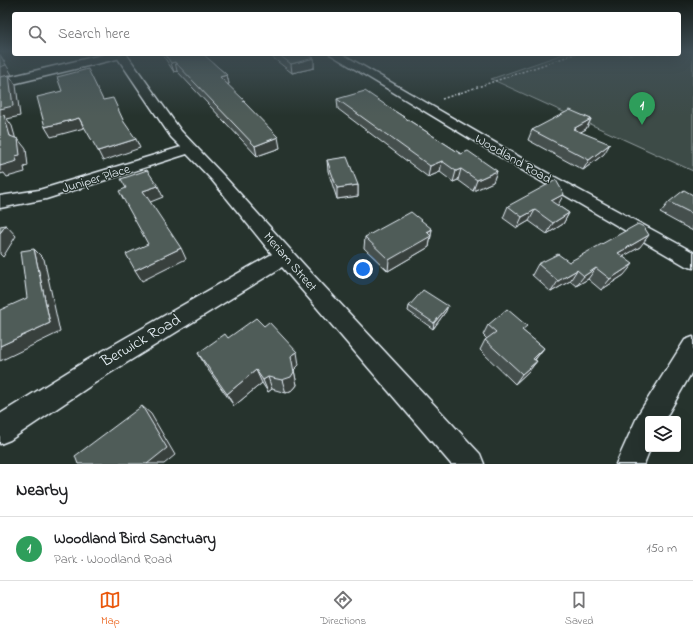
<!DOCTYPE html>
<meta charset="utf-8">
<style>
body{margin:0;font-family:"Indie Flower",sans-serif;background:#f6f6f6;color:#202124}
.controls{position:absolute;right:12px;bottom:12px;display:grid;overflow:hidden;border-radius:4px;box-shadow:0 4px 16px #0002}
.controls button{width:36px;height:36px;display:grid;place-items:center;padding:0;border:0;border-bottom:1px solid #e0e0e0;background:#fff;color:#202124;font:20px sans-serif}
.you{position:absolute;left:363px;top:269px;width:14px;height:14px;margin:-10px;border:3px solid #fff;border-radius:50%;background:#1a73e8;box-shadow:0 0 0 6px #1a73e833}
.badge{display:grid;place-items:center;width:26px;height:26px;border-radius:50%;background:#ea580c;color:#fff;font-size:13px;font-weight:700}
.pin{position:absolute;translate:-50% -33px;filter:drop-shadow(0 1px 2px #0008)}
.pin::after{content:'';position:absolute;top:21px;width:14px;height:12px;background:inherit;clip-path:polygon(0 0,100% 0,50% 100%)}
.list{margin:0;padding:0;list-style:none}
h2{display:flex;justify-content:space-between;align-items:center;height:52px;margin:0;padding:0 16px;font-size:17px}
h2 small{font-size:13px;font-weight:400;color:#757577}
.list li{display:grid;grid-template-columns:26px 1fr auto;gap:12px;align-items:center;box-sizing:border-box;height:64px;padding:0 16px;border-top:1px solid #e0e0e0}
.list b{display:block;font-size:15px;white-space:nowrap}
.list p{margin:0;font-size:13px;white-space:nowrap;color:#757577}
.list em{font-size:13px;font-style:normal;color:#757577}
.icon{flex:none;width:22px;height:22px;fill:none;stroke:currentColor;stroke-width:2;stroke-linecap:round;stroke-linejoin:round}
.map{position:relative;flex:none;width:693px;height:464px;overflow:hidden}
.search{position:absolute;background:#fff;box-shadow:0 4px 16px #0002;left:12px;right:12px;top:12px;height:44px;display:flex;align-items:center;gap:10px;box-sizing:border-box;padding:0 14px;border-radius:4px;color:#757577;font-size:15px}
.sheet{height:116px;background:#fff}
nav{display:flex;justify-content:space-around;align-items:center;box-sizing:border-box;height:56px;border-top:1px solid #e0e0e0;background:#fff;font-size:11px;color:#757577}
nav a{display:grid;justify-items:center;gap:2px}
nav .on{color:#ea580c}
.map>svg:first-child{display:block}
.green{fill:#3e4b47;stroke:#939ea0}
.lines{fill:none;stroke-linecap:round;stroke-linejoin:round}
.street-casing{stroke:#e8f1f8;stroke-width:3}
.secondary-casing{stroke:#e8f1f8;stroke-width:3}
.path{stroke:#e8f1f8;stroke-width:1.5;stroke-dasharray:2 2;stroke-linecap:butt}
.street{fill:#26332d;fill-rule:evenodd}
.secondary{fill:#26332d;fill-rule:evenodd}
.wall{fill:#454f4d;stroke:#e8f1f8}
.shaded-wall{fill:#38403e;stroke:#e8f1f8}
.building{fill:#505c59;stroke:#e8f1f8}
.labels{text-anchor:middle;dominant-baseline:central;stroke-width:3;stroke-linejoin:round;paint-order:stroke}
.street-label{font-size:13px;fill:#e8f1f8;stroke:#26332d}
.near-street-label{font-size:16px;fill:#e8f1f8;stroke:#26332d}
</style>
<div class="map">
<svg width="693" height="464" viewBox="0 0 693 464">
<rect width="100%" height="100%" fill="#26332d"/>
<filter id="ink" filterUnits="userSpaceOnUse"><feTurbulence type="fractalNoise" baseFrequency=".025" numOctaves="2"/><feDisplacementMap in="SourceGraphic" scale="8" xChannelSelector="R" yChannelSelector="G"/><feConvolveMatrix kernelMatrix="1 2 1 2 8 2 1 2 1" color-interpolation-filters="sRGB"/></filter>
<g filter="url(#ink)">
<path class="green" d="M679,51H693V171L491,79L563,54H679Z"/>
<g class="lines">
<g class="street-casing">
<path id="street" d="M115,54L127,55L181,131L222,174L306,267L480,454L484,464H451L282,267L105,376L10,440L0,444V414L87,360L272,254L212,180L187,154L46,199L0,208V196L39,190L181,147L171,137Z
M330,54H342L542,170L693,252V268L686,266L532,176Z
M693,337V370L665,419H648V449H650L644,464H616L639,413L685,340Z"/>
</g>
<g class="secondary-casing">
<path id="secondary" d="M106,54H127L125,57L0,87V79Z"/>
</g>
<path class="path" d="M442,99L575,54"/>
<use href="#street" class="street"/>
<use href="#secondary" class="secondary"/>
</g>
<path class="wall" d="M162,54H203L227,75L229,84L228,85L246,104L280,148L257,156L177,71L174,72Z
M268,54H306L314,58V68L292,73Z
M337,99L396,112L461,154L497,171L493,182L473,191L458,180L453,182L440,172L428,177L338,109Z
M591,119L586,129L580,132L604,154L583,170L528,140L532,130Z
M327,160L358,185V196L337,199L328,171Z
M693,195V231L660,213L669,202Z
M557,205L569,213L563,224L547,234L529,221L517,228L503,218L508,206L558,205Z
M432,229L429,247L388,271L364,248L365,237Z
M640,247L623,256L624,275L601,290L588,279L576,286L570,281L551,292L532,275L538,264L569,262Z
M409,306L446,311L433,329L408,311Z
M488,325L523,331L544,348L535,360L537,361L529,371L515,384L480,350L485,340L487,339L483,335Z
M228,338L299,365L294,370L297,385L294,389L286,393L272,389L268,392L262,383L234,406L206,367L198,353Z"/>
<path class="shaded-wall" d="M0,54L12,75H9L16,85L20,116L7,119L12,126L18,147L0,121Z
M314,58V68L292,73L291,64Z
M175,62L177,71L174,72L171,63Z
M227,75L229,84L222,86L220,77Z
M79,118L84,128L51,137L45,127Z
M591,119L586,129L568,139L573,129Z
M278,137L280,148L257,156L255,146Z
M18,139L26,149L28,166L24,167L25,172L7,177L4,173L0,174V163L15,156Z
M136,139L140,148L103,161L98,151Z
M610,144L604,154L583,170L589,160Z
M442,161L440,172L428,177L430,166Z
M461,169L458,180L453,182L456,171Z
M497,171L493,182L473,191L477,180Z
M358,185V196L337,199V188Z
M158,186L163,197L148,203L143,191Z
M564,194L558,205L545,212L551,201Z
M535,210L529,221L517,228L522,217Z
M569,213L563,224L547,234L553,223Z
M6,225L16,236L3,257L0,254V233Z
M432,229L429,247L388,271L389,260Z
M649,235L640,247L610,264L618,253Z
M181,248L186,259L142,281L135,270Z
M34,249L44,259L60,332L0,361V346L50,323Z
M633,264L624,275L601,290L610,279Z
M596,268L588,279L576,286L584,276Z
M577,270L570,281L551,292L558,281Z
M448,306L446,311L433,329L434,323Z
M544,348L536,358L526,368L533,359Z
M297,352L299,365L294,370L297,385L294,389L286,393L282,380L291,356Z
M537,361L529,371L515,384L522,374Z
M256,370L262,383L234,406L227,394Z
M268,377L272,389L268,392L263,380Z
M142,406L151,414L175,455L164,464H147Z"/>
<path class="building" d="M165,54H203L227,75L220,77L245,101H243L278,137L255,146L175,62L171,63Z
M278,54H306L314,58L291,64Z
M0,55L6,65L0,67Z
M88,69L103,100L113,98L124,122L136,139L98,151L79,118L45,127L37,97L62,91L57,77Z
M9,75L13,106L0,109V77Z
M365,91L396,112L461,154L468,151L497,171L477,180L461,169L456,171L442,161L430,166L337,99Z
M570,110L591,119L573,129L610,144L589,160L532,130Z
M4,115L10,136L18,139L20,155L15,156L17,161L0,166V116Z
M347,157L358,185L337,188L327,160Z
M147,170L158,186L143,191L181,248L135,270L126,254L148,244L119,191L126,188L121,179Z
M556,180L564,194L551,201L569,213L553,223L535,210L522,217L508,206Z
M684,190L693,195V214L669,202Z
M411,212L432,229L427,232L431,236L389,260L365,237Z
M638,224L644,227L649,235L618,253L633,264L610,279L596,268L584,276L577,270L558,281L538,264L558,254L569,262Z
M6,225L0,233V226Z
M34,249L50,323L0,346V310L27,298L21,251Z
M423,290L448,306L434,323L409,306Z
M507,309L527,326L522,330L544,348L533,359L537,361L522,374L485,340L496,332L488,325Z
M256,318L264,326L269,322L297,352L291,356L294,372L291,377L282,380L268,377L263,380L256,370L227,394L198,353L225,334L228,338Z
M142,406L167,448L147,464H78L75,456Z"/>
</g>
<linearGradient id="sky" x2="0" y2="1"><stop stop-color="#151c19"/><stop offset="0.44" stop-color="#415057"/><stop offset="1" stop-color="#415057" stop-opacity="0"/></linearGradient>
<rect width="693" height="116" fill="url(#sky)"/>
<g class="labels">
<g class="street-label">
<text transform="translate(513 159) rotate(30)">Woodland Road</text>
<text transform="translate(96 179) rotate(-17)">Juniper Place</text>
<text transform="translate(290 262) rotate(49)">Meriam Street</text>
</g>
<g class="near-street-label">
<text transform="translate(141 341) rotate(-30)">Berwick Road</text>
</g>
</g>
</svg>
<div class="controls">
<button><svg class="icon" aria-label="layers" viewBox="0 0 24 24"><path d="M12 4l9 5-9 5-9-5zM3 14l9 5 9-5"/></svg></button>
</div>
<div class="you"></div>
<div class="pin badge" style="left:642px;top:125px;background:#2e9e5b">1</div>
<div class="search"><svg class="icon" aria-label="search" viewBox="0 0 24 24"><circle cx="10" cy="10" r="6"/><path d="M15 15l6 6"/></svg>Search here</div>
</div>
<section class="sheet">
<h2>Nearby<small></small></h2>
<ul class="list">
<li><span class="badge" style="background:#2e9e5b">1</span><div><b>Woodland Bird Sanctuary</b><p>Park · Woodland Road</p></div><em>150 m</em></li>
</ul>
</section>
<nav>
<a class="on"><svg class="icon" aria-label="map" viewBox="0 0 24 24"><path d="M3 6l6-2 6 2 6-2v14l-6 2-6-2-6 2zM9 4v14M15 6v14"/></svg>Map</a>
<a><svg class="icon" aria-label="directions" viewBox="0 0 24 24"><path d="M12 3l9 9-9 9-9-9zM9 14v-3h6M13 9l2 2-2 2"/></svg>Directions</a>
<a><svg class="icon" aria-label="saved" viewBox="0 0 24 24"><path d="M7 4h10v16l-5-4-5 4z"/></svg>Saved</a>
</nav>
